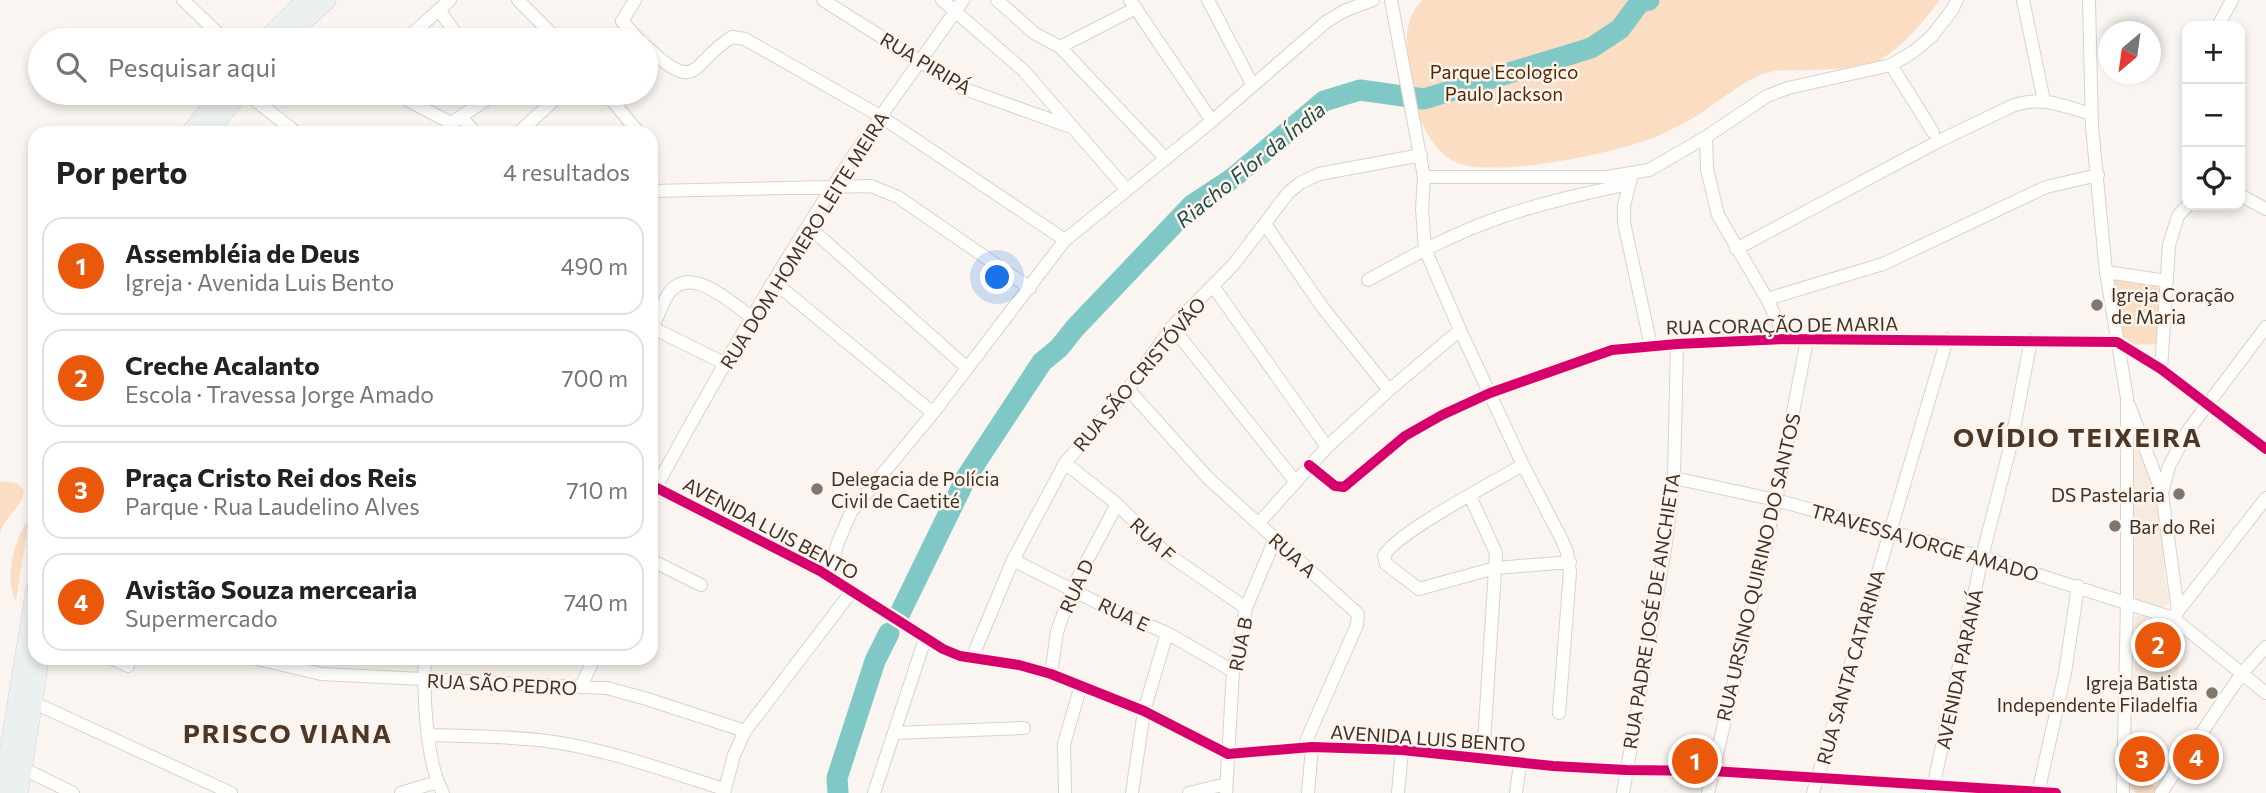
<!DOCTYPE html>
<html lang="pt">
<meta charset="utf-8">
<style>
body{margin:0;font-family:Commissioner,sans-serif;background:#f2f2f2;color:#222}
.controls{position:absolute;right:21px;top:21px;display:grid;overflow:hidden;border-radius:14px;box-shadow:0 4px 10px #0003}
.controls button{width:63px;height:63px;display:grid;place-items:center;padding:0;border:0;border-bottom:2px solid #e0e0e0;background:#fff;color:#222;font:35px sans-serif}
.compass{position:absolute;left:2098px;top:21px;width:63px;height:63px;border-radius:50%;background:#fff;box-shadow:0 4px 10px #0003;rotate:209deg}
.you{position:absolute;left:998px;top:278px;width:24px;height:24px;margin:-18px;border:5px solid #fff;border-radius:50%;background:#1a73e8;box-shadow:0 0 0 10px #1a73e833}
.badge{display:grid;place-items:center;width:46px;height:46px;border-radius:50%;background:#ea580c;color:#fff;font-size:23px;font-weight:700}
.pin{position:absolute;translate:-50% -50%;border:4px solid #fff;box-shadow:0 2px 7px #0006}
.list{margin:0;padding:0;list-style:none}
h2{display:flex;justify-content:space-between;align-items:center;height:91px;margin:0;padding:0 28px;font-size:30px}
h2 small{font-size:23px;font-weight:400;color:#767676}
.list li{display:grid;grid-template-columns:46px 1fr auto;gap:21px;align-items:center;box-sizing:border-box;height:98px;margin:0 14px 14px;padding:0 14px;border:2px solid #e0e0e0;border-radius:21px}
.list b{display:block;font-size:26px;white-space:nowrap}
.list p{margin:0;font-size:23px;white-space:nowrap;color:#767676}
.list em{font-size:23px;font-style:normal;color:#767676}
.icon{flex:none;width:38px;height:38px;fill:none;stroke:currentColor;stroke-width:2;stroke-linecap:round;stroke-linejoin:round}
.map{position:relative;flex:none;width:2266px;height:793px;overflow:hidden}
.search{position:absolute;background:#fff;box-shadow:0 4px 10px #0003;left:28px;top:28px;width:630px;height:77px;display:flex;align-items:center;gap:18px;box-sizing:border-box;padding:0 24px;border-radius:38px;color:#767676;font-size:26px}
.panel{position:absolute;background:#fff;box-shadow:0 4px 10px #0003;left:28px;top:126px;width:630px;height:539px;border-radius:21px}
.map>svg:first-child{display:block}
.built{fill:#f7ebe0}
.green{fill:#faddc3}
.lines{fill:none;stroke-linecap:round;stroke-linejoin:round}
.river{stroke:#7fc8c5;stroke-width:21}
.street-casing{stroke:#d9d2cc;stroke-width:14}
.secondary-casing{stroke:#d9d2cc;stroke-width:19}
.street{stroke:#fefefd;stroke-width:12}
.secondary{stroke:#ebf1f0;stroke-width:18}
.cycleway-casing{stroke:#fef4ec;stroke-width:15}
.cycleway{stroke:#d6006c;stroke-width:10}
.poi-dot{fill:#7e766f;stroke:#fef4ec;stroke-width:2.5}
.labels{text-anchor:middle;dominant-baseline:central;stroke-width:5;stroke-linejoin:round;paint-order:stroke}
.street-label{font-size:19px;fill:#3b322a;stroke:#fef4ec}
.park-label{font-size:19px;fill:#502a00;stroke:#fef4ec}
.poi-label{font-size:19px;fill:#3b322a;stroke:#fef4ec;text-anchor:start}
.water-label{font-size:21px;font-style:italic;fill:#1c4c4a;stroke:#fef4ec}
.district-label{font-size:26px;font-weight:bold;letter-spacing:2px;fill:#4c3828;stroke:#fef4ec}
</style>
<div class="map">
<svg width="2266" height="793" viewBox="0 0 2266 793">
<rect width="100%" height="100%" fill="#faf5f0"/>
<path class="built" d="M2135,431L2161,515L2165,553L2164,573L2169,600L2166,606L2161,607L2134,598L2133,432Z
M2138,614L2182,630L2177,683L2134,677L2135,617Z"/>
<path class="green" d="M1423,0H1940C1924,21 1896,55 1871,64C1856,69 1829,69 1813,70C1799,71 1784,69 1770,72C1743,79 1721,101 1698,115C1685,123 1669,131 1655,137C1616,153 1497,178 1458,163C1430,153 1412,107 1410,80C1408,52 1400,20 1423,0Z
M2112,277L2148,282L2160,289L2162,301L2157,344L2128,345L2123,343Z
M0,481L17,483L24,490C23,508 3,517 0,534Z
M26,523L28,524L16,600C4,581 14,541 26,523Z
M2133,744L2157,747L2148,772L2153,774L2150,784L2160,789L2154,793H2136L2129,783Z"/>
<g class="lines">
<path class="river" d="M900,613L967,476L1042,362L1059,348L1075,328L1192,205L1233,178L1324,101L1360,90L1424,99L1591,48L1620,29L1640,2L1649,0
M838,793L837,778L875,661L889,633"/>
<g class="street-casing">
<path id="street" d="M183,0L225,40
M518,0L558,40
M635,0L622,21L639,40
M823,0L962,88L1074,128
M942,0L1024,71L1127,190
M997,0L1034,33L1060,47L1166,159
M1130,0L1212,121
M1208,0L1252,84
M1391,0L1424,177L1422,209L1425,249L1460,330L1523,465L1562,540L1567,552L1570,572L1559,713
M2023,0L2044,101
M2089,0L2092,127L2106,272L2127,398V603L2123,793
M440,11L460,40
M2218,26L2232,0
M405,40L450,0
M646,46C699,97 691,62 732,37L745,39L880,116L1065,240
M1060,47L1136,8
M1891,65L1933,132
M246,93L297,133
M394,93L451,123L489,98L492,93
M606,93L639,133
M461,117L476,133
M518,133L562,93
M1706,137L1707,169L1718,215L1767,299L1786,339
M1424,177H1607L1649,170L1706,137L1767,96L1788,88L1891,65L1913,52L1932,36L1952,10L1957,0
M1631,178L1624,206V223L1651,346
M651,191L871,186L898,197L1030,288
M2240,195L2266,209
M1265,224L1323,308L1389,390
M808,226L966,367
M1736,249L1939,141L2012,106C2040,95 2064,106 2091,114
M2106,272L2167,281
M1368,280C1412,256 1456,232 1504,216C1545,202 1587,193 1629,184
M774,282L933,413
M1213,286L1327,447
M1767,299L1883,264L2046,187L2098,175
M651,327L726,364
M1172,327L1295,481
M652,328C658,317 662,303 669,293C691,263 732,304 753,318
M2161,369L2169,245L2178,216L2188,205
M1128,389L1208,478L1358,614L1357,625L1303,748
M2129,405L2162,493
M1065,463L1117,504L1166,553L1246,608
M1309,465L1335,486L1344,487L1405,436L1442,415L1490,393L1612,350L1677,344L1786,339L2117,342L2161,369L2266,449
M1523,465C1497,480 1394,534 1384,556L1386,564L1419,589L1495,568L1570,562
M1674,478L1776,500L1982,557L2173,618L2266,693
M651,485L820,571L943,649L960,656L1019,665L1051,674L1144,711L1228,754L1312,747L1402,750L1553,766L1626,770L1712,771L2056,793
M656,487C711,386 769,285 832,188C873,124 920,63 963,0
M1470,496L1496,553L1483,759
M1258,524L1327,447L1389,390L1460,330
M651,560L701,585
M1013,560L1108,608L1167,633L1233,671
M829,577L837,545L851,512L933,413L1065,240L1212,121L1326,22L1344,11L1373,0
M2178,611L2162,493L2169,466L2189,429L2266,327
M2175,615L2266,498
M111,658L128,666
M254,658L321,674L607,688L647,699L745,731
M425,658C423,693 426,763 443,793
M972,658L1013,560L1065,463L1128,389L1172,327L1234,264L1288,193L1300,183L1319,174L1421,155
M1051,674L1057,632L1072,589L1117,504
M581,687L594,658
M28,700L231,793
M894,733L1024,728
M429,735C468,736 508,736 547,741C607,749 666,771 724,789
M24,769L73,793
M401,793L437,782
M724,793L734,755L745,731L852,591
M874,793L925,639
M1065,793L1064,744L1081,685
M1132,793L1144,711L1167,633
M1189,793L1226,784
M1226,793L1233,671L1246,608L1275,539
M1308,793L1312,747
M1398,793L1402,750
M1516,793L1520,763
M1623,793L1666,543L1674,478L1677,344
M1708,793L1776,500L1807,340
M1813,793L1947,339
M1932,793L1982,557L2011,444L2031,340
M2038,793L2065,673L2078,586
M2161,793L2242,673L2266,647"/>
</g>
<g class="secondary-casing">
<path id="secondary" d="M265,40L306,0
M284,40L327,0
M190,133L222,93
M207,133L240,93
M2,793L35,590
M19,793L40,658"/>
</g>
<use href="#street" class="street"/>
<use href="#secondary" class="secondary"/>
<g class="cycleway-casing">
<path id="cycleway" d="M1309,465L1335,486L1344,487L1405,436L1442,415L1490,393L1612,350L1677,344L1786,339L2117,342L2161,369L2266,449
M651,485L820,571L943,649L960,656L1019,665L1051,674L1144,711L1228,754L1312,747L1402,750L1553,766L1626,770L1712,771L2056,793"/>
</g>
<use href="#cycleway" class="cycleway"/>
</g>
<g class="poi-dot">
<circle cx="2097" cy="305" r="7"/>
<circle cx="817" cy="489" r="7"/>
<circle cx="2179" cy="494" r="7"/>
<circle cx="2115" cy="526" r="7"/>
<circle cx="2212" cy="693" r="7"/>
</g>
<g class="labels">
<g class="street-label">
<text transform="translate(926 63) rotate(31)">RUA PIRIPÁ</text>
<text transform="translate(804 240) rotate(-58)">RUA DOM HOMERO LEITE MEIRA</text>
<text transform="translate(1782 325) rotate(-1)">RUA CORAÇÃO DE MARIA</text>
<text transform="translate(1139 374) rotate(-50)">RUA SÃO CRISTÓVÃO</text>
<text transform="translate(771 528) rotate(28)">AVENIDA LUIS BENTO</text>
<text transform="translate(1153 539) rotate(43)">RUA F</text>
<text transform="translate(1925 542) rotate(16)">TRAVESSA JORGE AMADO</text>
<text transform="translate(1293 555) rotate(42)">RUA A</text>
<text transform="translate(1758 567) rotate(-77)">RUA URSINO QUIRINO DO SANTOS</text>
<text transform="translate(1076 586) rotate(-66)">RUA D</text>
<text transform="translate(1651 611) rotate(-81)">RUA PADRE JOSÉ DE ANCHIETA</text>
<text transform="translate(1124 614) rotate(25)">RUA E</text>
<text transform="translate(1240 644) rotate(-79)">RUA B</text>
<text transform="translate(1850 667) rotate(-74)">RUA SANTA CATARINA</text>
<text transform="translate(1959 669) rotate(-78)">AVENIDA PARANÁ</text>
<text transform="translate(502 684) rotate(3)">RUA SÃO PEDRO</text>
<text transform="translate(1428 738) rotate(4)">AVENIDA LUIS BENTO</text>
</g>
<g class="park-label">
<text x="1504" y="71">Parque Ecologico<tspan x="1504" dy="22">Paulo Jackson</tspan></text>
</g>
<g class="poi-label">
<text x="2111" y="294">Igreja Coração<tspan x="2111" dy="22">de Maria</tspan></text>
<text x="831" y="478">Delegacia de Polícia<tspan x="831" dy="22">Civil de Caetité</tspan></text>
<text x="2165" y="494" text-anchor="end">DS Pastelaria</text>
<text x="2129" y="526">Bar do Rei</text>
<text x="2198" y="682" text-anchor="end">Igreja Batista<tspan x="2198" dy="22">Independente Filadelfia</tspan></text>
</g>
<g class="water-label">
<text transform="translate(1250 164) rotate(-39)">Riacho Flor da Índia</text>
</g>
<g class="district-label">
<text x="2078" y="436">OVÍDIO TEIXEIRA</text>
<text x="288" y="732">PRISCO VIANA</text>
</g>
</g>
</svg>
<div class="controls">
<button>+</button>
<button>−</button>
<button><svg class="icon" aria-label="locate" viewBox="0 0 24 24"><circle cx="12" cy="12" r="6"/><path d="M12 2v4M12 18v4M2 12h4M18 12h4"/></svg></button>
</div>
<svg class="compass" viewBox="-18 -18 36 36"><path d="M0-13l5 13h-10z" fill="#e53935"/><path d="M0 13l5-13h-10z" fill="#767676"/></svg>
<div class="you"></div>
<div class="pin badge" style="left:1695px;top:761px">1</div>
<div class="pin badge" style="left:2158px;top:645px">2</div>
<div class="pin badge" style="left:2142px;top:759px">3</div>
<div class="pin badge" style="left:2196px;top:757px">4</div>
<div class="search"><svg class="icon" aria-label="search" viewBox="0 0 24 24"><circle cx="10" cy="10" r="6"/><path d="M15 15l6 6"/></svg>Pesquisar aqui</div>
<section class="panel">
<h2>Por perto<small>4 resultados</small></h2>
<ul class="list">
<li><span class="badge">1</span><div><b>Assembléia de Deus</b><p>Igreja · Avenida Luis Bento</p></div><em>490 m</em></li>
<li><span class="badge">2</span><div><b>Creche Acalanto</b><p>Escola · Travessa Jorge Amado</p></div><em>700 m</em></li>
<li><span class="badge">3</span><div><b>Praça Cristo Rei dos Reis</b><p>Parque · Rua Laudelino Alves</p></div><em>710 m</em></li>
<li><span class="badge">4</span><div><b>Avistão Souza mercearia</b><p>Supermercado</p></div><em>740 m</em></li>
</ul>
</section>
</div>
